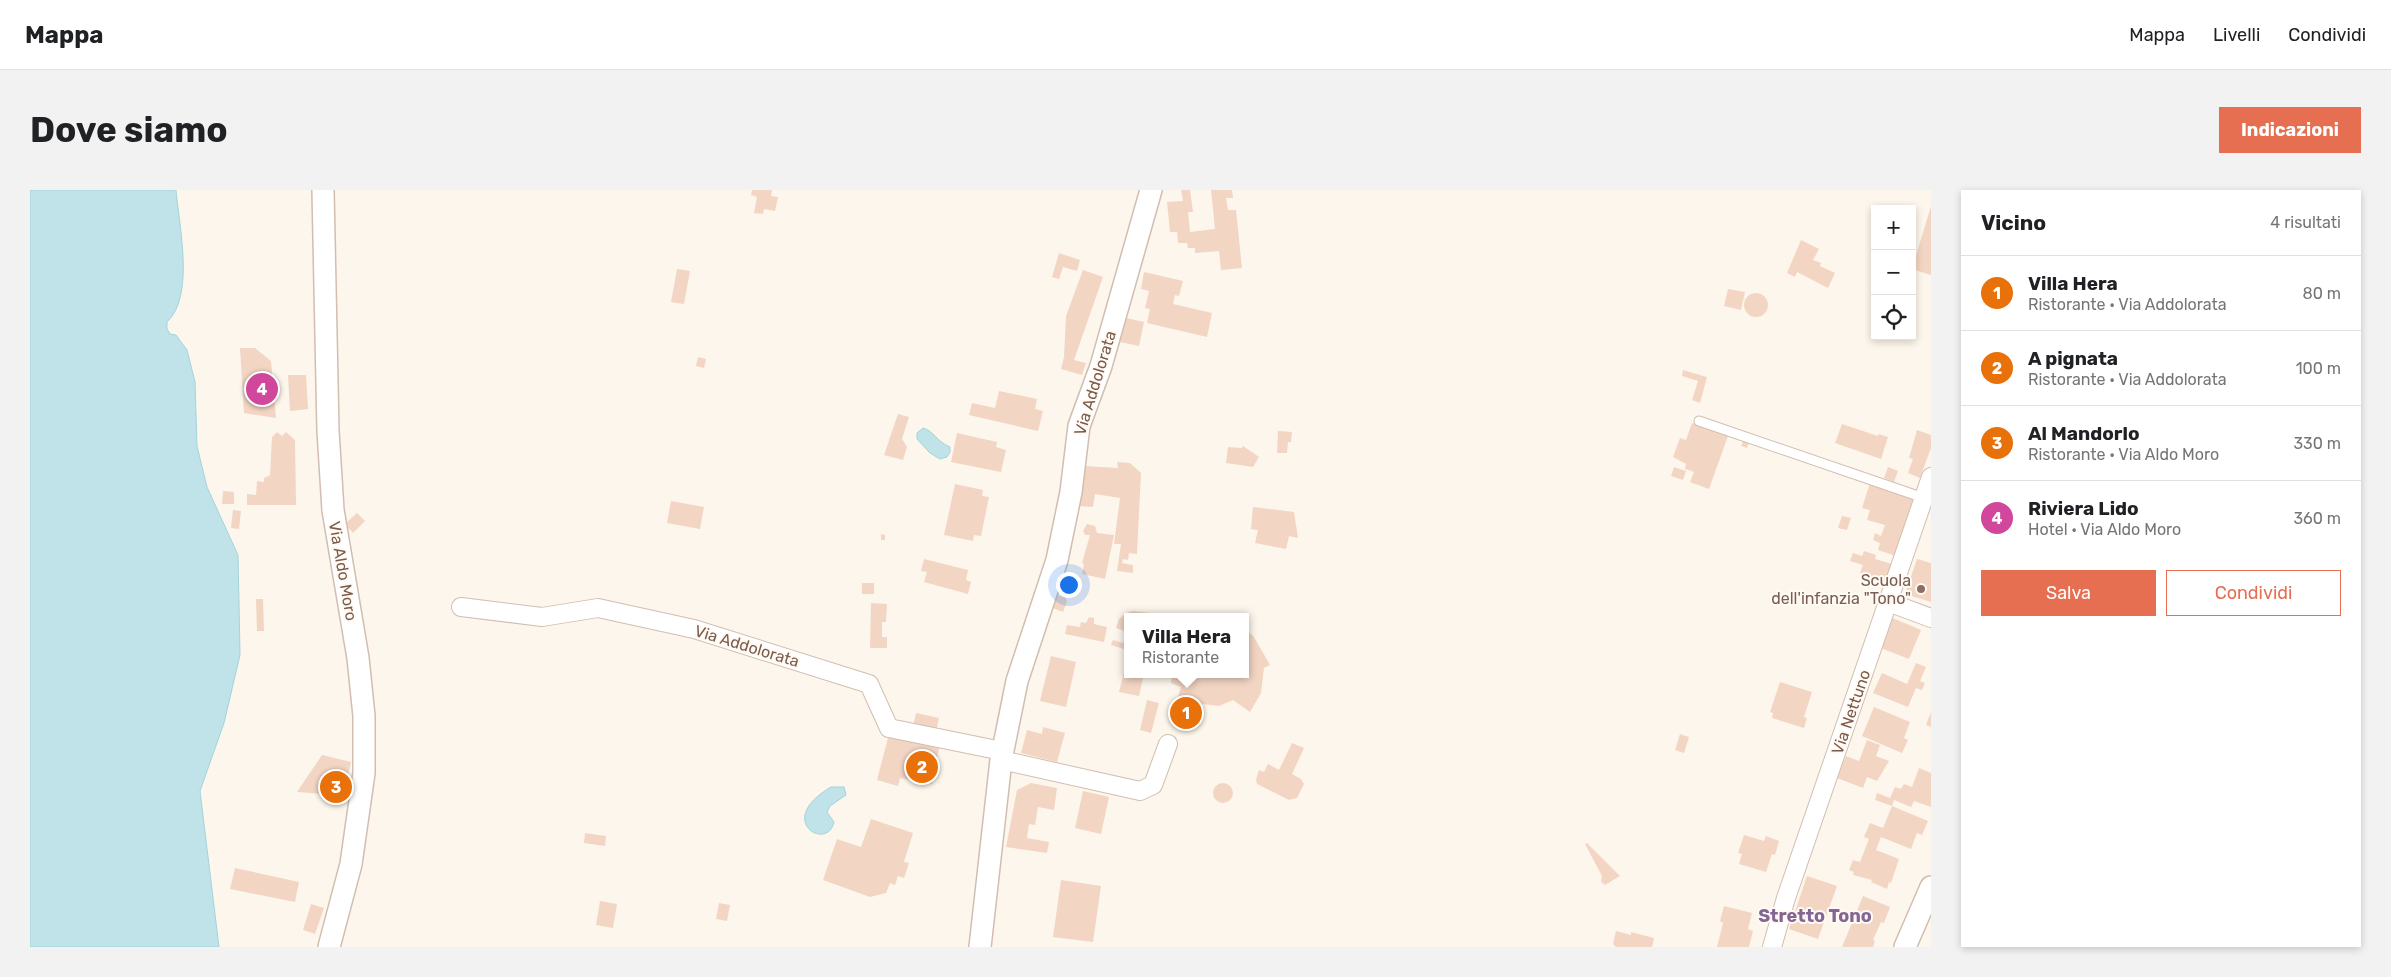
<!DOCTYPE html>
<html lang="it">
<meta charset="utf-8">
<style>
body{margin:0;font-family:Rubik,sans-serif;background:#f2f2f2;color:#202124}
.controls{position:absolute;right:15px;top:15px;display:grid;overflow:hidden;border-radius:0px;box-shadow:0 2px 8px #0003}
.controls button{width:45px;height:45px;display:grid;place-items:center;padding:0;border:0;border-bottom:1px solid #e0e0e0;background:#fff;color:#202124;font:25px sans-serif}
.you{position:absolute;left:1038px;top:394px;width:18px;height:18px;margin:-12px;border:4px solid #fff;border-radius:50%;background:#1a73e8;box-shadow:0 0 0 8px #1a73e833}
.badge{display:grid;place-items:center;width:32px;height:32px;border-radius:50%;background:#e76f51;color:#fff;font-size:16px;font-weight:700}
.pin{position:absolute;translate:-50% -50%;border:2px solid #fff;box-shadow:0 1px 5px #0006}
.popup{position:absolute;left:1094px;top:423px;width:125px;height:65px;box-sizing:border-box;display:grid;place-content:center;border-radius:0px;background:#fff;filter:drop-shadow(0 1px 4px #0005);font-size:16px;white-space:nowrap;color:#757577}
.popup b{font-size:19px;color:#202124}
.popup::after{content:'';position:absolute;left:50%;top:100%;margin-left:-10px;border:10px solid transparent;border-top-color:#fff}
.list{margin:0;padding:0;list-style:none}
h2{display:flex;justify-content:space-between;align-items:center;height:65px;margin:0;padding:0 20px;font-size:21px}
h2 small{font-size:16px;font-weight:400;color:#757577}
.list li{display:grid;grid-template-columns:32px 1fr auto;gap:15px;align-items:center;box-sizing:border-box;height:75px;padding:0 20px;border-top:1px solid #e0e0e0}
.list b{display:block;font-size:19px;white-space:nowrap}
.list p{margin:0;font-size:16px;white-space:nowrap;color:#757577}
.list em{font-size:16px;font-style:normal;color:#757577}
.actions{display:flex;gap:10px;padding:15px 20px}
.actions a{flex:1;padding:11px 0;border:1px solid #e76f51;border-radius:0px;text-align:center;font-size:18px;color:#e76f51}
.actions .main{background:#e76f51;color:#fff}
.icon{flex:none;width:28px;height:28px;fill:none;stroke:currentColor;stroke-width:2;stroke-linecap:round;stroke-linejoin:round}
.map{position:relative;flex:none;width:1901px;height:757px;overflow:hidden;border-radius:0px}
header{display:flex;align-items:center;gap:30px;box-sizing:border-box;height:70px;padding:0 25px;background:#fff;border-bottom:1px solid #e0e0e0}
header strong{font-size:24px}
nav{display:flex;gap:28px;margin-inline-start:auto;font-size:18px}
.intro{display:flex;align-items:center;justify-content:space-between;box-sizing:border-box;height:120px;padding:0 30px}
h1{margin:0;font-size:35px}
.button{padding:12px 22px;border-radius:0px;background:#e76f51;color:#fff;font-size:18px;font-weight:700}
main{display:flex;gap:30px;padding:0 30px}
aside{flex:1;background:#fff;border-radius:0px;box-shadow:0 2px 8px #0003}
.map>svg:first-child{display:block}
.water{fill:#bfe3e8;stroke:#a5d3da}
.building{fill:#f3d5c3}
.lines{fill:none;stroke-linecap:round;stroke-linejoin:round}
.service-casing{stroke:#d1beb0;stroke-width:11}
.minor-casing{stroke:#d1beb0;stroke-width:20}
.tertiary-casing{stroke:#d1beb0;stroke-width:24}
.service{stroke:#fff;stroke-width:9}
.minor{stroke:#fff;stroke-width:18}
.tertiary{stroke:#fff;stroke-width:21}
.education-dot{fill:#8d6e63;stroke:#fffaf3;stroke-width:2}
.labels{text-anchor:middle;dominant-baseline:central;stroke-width:4;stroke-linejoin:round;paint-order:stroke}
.street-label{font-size:16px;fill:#7a5c4d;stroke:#fffaf3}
.education-label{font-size:16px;fill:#785e54;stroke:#fffaf3;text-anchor:end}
.neighbourhood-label{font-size:18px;font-weight:bold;fill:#846695;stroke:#fffaf3}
</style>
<header>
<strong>Mappa</strong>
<nav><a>Mappa</a><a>Livelli</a><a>Condividi</a></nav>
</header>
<div class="intro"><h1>Dove siamo</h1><a class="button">Indicazioni</a></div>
<main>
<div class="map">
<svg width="1901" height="757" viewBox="0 0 1901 757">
<rect width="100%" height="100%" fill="#fdf6ec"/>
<path class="water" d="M0,0H146C149,35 165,106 137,132V139L140,144L146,145L157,160L165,192L167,256L177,297L208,365L210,465L194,533L170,601L189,757H0Z
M893,238C904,241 906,251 920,257V262L917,267L910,269L900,263L887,249V243Z
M801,597H814L816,605L800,616L797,622L804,632C798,662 743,631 801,597Z"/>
<path class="building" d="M722,0H742L741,6L748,7L745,21L734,19L733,24L724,23L727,7L721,5Z
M1151,0H1160L1163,22H1158L1160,42L1185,39L1181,0H1202L1203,8H1196L1198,20H1206L1212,78L1191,80L1189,61L1165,63V58H1158L1157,53H1148L1147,42H1140L1137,12L1153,11Z
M1901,16V85L1882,79Z
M1771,50L1789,59L1783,70L1791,73L1790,76L1805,83L1798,98L1767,82L1765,87L1757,83Z
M1029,63L1050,70L1047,81L1033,77L1029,89L1022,87Z
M647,79L660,81L654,114L641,112Z
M1053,80L1073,87L1044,170L1056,173L1052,185L1031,179L1034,167L1036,126Z
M1114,82L1153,91L1149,106L1145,105L1143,114L1182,123L1177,147L1117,133L1120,119L1115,118L1119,101L1111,99Z
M1698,99L1715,102L1711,120L1694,116Z
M1714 115a12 12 0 1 1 24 0a12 12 0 1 1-24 0Z
M1096,128L1114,132L1109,156L1090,152Z
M210,158H225L241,171L246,228L214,223Z
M668,167L676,169L674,178L666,176Z
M1653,180L1677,187L1670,213L1662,210L1668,191L1652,186Z
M258,185H276L278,219L260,221Z
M969,201L1007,209L1005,219L1013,221L1008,241L939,225L942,213L965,218Z
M868,224L879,227L872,249L877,257L873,270L854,265Z
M1662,233L1698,246L1679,299L1660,292L1664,282L1655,279L1656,274L1643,267L1650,248L1656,250Z
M1812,234L1848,246V244L1858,247L1851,269L1805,253Z
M1887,240L1901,245V258L1890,288L1878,283L1883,269L1879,268Z
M1248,241L1262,242L1261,252H1258L1257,263H1247Z
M247,242L252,246L256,242L265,250L266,315H217V304L226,305L227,291L234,292V288L240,285L242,247Z
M927,243L967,252L966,257L976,260L971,282L921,272Z
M1713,251L1719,253L1717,258L1711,256Z
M1213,256L1229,267L1223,277L1196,273L1198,257L1212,258Z
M1087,272L1100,273L1111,283L1107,364L1099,363L1098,370L1093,369L1092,373L1103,375V383L1087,381L1091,354H1084L1090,308L1065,304L1063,317L1049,316L1054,276L1088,278Z
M1644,277L1656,281L1653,290L1641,286Z
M1858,277L1868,281L1864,292L1854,288Z
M1840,293L1885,309L1866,366L1848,360L1850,353L1843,350L1845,343L1851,346L1855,335L1837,330L1840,320L1832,318Z
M925,294L953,300L952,306L959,307L951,346L944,345L943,351L914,345Z
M193,301L204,302V314H192Z
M641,311L674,317L670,339L637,333Z
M1223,317L1264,322L1268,348L1259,346L1256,359L1225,353L1228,340L1221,339Z
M203,320L211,321L209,339L201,338Z
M327,323L335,331L323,343L315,334Z
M1812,326L1821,328L1817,340L1808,338Z
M1057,334L1065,336L1067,343L1084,345L1075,389L1052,384L1054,374L1052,373L1060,345H1055L1053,341Z
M851,344L855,345V350H851Z
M1834,361L1846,365L1845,369L1862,374L1856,392L1830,383L1833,375L1820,371L1823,363L1832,366Z
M894,369L938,380L936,390L941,392L938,404L894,392L897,382L891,381Z
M1887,369L1901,373V412L1875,404Z
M832,393H844V404H832Z
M1026,405L1035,407L1037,411L1033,422L1023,418L1024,414L1018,411Z
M226,409H233L234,441H227Z
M841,413L857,414L856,432H852V447H857V458H840Z
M1103,421L1120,423V427H1097V442L1086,438L1089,429L1096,423Z
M1059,427L1064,428V434L1077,437L1074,452L1035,444L1037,435L1050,437L1051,432L1056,433Z
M1860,427L1891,440L1879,469L1848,457Z
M1215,438L1224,447L1240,475L1234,478L1231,503L1220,522L1203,510L1189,516L1171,514L1164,538L1141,531L1151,497L1141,493L1142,484H1215Z
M1083,450L1097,454V460L1081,455Z
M1021,466L1046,472L1036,517L1010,511Z
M1886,473L1896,477L1890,491L1895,493L1892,500L1886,498L1878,517L1843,503L1852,483L1877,494Z
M1096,474L1097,484H1114L1109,506L1089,502Z
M1750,492L1782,502L1774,527L1777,528L1774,538L1742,528L1743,523L1740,522Z
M1117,510L1129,513L1121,543L1110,540Z
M1844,517L1880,532L1874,548L1878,550L1872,563L1832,546Z
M1901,522V537L1896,535Z
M886,523L909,528L906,542L883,537Z
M1013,537L1035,543L1027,572L991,563L997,540L1012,544Z
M859,544L910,554L902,594L870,588L868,596L847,590Z
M1650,544L1659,547L1654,563L1645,560Z
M1837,550L1850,555L1846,566L1859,571L1847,591L1837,587L1833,598L1807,588L1816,566L1829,571Z
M1262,553L1274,558L1262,584L1271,589L1274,594L1267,608L1259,610L1227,594L1226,589L1229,580L1234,582L1238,574L1249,580Z
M292,565L321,572L317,590L323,592L320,606L267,602Z
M1889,578L1901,583V617L1884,611L1881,617L1864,610L1862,616L1845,610L1847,603L1860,608L1865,597L1871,599L1874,594L1882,597Z
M1001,593L1027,598L1024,620L1008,617L1005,635L999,634L997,648L1019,652L1017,663L976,657L987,600Z
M1183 603a10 10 0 1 1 20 0a10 10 0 1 1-20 0Z
M1053,601L1079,607L1071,644L1045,638Z
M1862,616L1898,631L1892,645L1887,643L1881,659L1851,647L1846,660L1869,669L1861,693L1859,692L1857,699L1841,692L1842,690L1823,685L1824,682L1819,680L1823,670L1830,672L1839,649L1834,647L1840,633L1853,638Z
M841,629L883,643L874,672L879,673L874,688L868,686L865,695L860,693L856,703L840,707L793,690L807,649L831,657Z
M555,643L576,646L575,656L554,653Z
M1714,645L1734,651L1736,646L1749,651L1745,665L1742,664L1736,682L1709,674L1712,664L1708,663Z
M1557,653L1590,686L1575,695L1571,692L1572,686L1555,654Z
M205,678L269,692L265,712L200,699Z
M1777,686L1807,696L1788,749L1759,739Z
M1031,690L1071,696L1063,752L1023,747Z
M1833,706L1860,717L1854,733L1851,732L1843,750L1845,751L1843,757H1812Z
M570,711L587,714L583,738L566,735Z
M689,713L700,715L697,731L686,729Z
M281,714L294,718L285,744L273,740Z
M1694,716L1722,723L1718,739L1723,741L1719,757H1687L1693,733L1690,731Z
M1586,741L1601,745V742L1624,748L1622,757H1586L1583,754Z"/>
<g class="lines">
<g class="service-casing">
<path id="service" d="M1669,231L1894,308"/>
</g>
<g class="minor-casing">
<path id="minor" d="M1858,412L1901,428
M431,417L512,427L568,418L664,439L839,494L859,538L972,561
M971,570L1110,601L1123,595L1138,554
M1742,757L1756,708L1901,287"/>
</g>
<g class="tertiary-casing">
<path id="tertiary" d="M293,0L298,241L303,320L328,468L334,526V583L321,674L299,757
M950,757L971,570L987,491L1027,370L1041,302L1049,236L1071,176L1121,0
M1875,757L1901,697"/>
</g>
<use href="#service" class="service"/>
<use href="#minor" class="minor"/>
<use href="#tertiary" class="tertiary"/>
</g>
<circle class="education-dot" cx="1891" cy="399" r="5"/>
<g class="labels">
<g class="street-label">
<text transform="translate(1065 193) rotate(-73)">Via Addolorata</text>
<text transform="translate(313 381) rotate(80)">Via Aldo Moro</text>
<text transform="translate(717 456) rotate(17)">Via Addolorata</text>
<text transform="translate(1821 522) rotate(-71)">Via Nettuno</text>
</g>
<g class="education-label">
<text x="1881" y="390">Scuola<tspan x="1881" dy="18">dell'infanzia "Tono"</tspan></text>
</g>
<g class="neighbourhood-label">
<text x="1785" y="726">Stretto Tono</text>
</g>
</g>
</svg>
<div class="controls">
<button>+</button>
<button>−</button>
<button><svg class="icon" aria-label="locate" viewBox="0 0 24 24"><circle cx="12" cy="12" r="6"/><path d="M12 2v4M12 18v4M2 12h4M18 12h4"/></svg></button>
</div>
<div class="you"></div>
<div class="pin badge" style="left:1156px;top:523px;background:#e8710a">1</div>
<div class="popup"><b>Villa Hera</b>Ristorante</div>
<div class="pin badge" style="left:892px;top:577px;background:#e8710a">2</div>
<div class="pin badge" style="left:306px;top:597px;background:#e8710a">3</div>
<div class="pin badge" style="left:232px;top:199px;background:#d1479c">4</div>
</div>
<aside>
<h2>Vicino<small>4 risultati</small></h2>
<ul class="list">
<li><span class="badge" style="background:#e8710a">1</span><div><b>Villa Hera</b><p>Ristorante · Via Addolorata</p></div><em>80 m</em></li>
<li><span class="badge" style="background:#e8710a">2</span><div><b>A pignata</b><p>Ristorante · Via Addolorata</p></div><em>100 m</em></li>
<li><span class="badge" style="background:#e8710a">3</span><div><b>Al Mandorlo</b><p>Ristorante · Via Aldo Moro</p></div><em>330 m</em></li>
<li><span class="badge" style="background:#d1479c">4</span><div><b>Riviera Lido</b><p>Hotel · Via Aldo Moro</p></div><em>360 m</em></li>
</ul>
<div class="actions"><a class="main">Salva</a><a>Condividi</a></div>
</aside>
</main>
